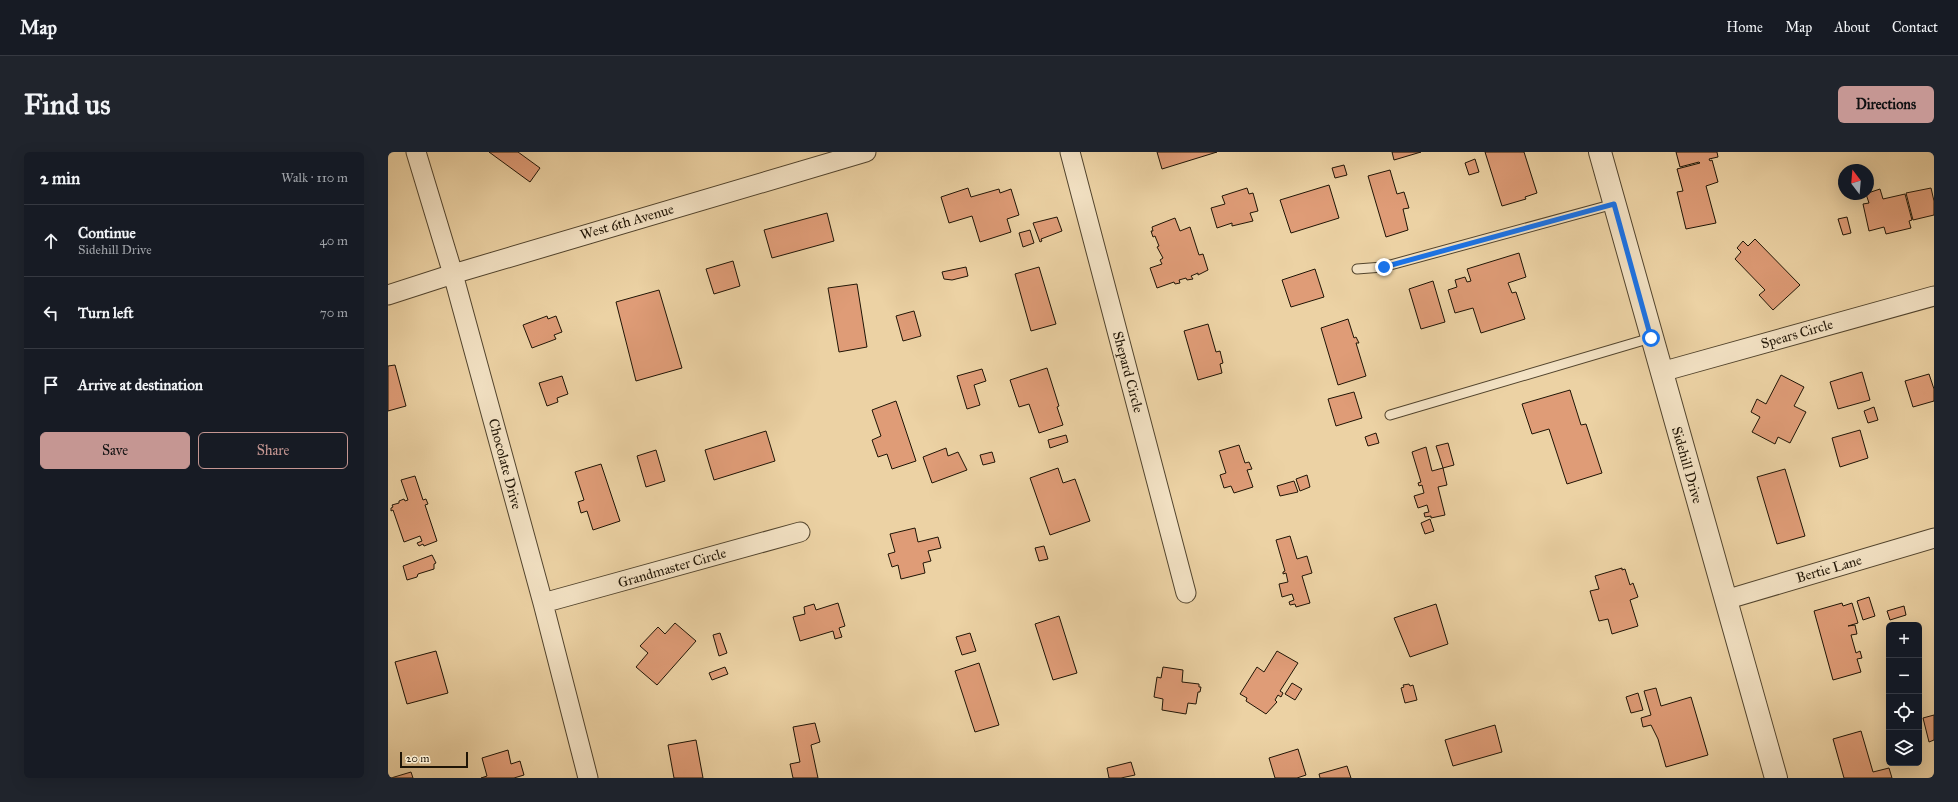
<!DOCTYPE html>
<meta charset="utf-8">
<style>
body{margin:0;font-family:"IM FELL Great Primer",serif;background:#20242c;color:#f1f3f6}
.controls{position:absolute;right:12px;bottom:12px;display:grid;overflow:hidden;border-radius:6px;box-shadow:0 4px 16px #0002}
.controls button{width:36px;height:36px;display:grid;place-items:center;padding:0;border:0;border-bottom:1px solid #363941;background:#171b24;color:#f1f3f6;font:20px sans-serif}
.compass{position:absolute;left:1450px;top:12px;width:36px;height:36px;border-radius:50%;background:#171b24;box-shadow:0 4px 16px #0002;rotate:344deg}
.scale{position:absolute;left:12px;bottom:10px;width:68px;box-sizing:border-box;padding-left:4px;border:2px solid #1f1405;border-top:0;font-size:11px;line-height:14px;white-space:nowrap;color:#1f1405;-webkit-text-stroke:3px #f3e2c4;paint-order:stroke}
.stop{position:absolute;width:12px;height:12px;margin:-9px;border:3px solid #1a73e8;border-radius:50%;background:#fff}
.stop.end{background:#1a73e8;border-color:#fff;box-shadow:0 1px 4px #0008}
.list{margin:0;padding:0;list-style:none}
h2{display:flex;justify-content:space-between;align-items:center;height:52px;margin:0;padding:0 16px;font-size:17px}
h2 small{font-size:13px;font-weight:400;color:#9ea1a6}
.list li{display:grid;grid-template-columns:26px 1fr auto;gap:12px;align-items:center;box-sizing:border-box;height:72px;padding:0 16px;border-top:1px solid #363941}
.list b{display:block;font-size:15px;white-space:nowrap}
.list p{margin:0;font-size:13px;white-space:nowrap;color:#9ea1a6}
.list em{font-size:13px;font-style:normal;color:#9ea1a6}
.actions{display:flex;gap:8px;padding:12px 16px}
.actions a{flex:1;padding:9px 0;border:1px solid #c59692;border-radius:6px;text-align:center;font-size:14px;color:#c59692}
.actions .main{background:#c59692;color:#111}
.icon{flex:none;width:22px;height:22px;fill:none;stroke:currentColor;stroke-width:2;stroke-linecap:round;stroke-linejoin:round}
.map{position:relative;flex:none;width:1546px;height:626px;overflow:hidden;border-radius:6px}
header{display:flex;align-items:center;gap:24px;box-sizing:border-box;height:56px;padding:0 20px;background:#171b24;border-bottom:1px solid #363941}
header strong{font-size:19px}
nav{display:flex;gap:22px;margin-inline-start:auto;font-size:14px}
.intro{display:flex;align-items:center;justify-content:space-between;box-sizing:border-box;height:96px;padding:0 24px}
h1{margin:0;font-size:28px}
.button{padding:10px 18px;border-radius:6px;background:#c59692;color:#111;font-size:14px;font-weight:700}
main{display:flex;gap:24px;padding:0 24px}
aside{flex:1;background:#171b24;border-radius:6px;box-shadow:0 4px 16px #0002}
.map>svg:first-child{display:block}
.building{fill:#df9c77;stroke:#1f1405}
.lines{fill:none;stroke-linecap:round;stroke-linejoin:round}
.service-casing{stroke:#52442d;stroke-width:11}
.minor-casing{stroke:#52442d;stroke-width:21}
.tertiary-casing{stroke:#52442d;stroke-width:24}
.service{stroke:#f3e2c4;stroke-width:9}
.minor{stroke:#f3e2c4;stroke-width:19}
.tertiary{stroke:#f3e2c4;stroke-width:22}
.route{stroke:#1a73e8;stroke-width:5}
.labels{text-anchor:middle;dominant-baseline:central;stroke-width:3;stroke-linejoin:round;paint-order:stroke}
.street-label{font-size:14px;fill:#1f1405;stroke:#f3e2c4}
</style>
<header>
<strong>Map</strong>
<nav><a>Home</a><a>Map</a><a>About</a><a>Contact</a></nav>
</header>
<div class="intro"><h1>Find us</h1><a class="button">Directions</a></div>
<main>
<aside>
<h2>2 min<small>Walk · 110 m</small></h2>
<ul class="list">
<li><svg class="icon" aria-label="ahead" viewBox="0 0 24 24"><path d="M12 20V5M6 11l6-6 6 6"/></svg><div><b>Continue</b><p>Sidehill Drive</p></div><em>40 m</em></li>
<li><svg class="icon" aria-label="left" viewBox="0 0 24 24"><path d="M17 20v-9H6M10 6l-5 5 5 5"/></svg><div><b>Turn left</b></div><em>70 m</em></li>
<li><svg class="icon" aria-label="arrive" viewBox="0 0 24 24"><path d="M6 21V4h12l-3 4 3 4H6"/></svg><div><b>Arrive at destination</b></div></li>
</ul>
<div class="actions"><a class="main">Save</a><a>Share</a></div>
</aside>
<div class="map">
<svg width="1546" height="626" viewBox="0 0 1546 626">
<rect width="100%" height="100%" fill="#ecd2a4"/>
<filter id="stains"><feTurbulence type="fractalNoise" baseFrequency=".005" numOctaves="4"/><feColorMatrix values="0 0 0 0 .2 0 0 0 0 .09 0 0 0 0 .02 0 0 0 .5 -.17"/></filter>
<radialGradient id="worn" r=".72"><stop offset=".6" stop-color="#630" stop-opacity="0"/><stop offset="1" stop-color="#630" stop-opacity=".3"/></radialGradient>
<path class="building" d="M101,0H130L152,16L142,30Z
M769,0H829L774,17Z
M1004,0H1033L1006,8Z
M1097,0H1136L1149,41L1137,45L1138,47L1114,54Z
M1288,0H1329L1330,5L1321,7L1322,9L1324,8L1330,30L1318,34L1328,71L1298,77L1289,40L1295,39L1289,17L1312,11L1311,10L1292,15Z
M1087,7L1091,20L1081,23L1077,11Z
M956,13L959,23L947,26L944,16Z
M1002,18L1009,42L1016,40L1021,56L1015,57L1020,78L998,85L980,24Z
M941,33L951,66L903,81L892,48Z
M580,36L583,45L611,37L612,41L623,37L631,63L619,67L623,80L592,90L584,64L561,71L553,45Z
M859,36L861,42L865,41L870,59L862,61L865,69L844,74V71L829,76L823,56L837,52L834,44Z
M1543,36L1546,49V63L1525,68L1518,41Z
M1492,37L1495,47L1517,42L1524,68L1521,69L1523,76L1498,82L1496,75L1481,79L1475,52L1481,51L1478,42L1480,41Z
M439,61L446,89L384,106L376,78Z
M669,65L674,79L653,87L654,89L652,90L645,71Z
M1459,65L1463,81L1455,83L1450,67Z
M787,66L792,79L802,75L811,103L815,102L820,118L810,123V121L803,124L805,127L799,128L798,126L791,128L792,131L787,132L786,130L769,136L762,116L774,112L772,108L775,106L769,95L771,94L767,84L765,85L763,79H765L764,75Z
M642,78L646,91L635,95L631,81Z
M1367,87L1412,133L1385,158L1371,143L1377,138L1347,107L1353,100L1349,96L1355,89L1360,94Z
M1131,101L1138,125L1120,131L1124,141L1128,140L1137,167L1093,181L1085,156L1067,161L1060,138L1069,135L1067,128L1077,125L1079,130L1083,129L1079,117Z
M345,109L352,134L326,142L318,117Z
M578,115L580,124L564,128L556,127L554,120Z
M651,115L668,172L643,179L627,122Z
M927,117L936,145L903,155L894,128Z
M1045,129L1057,170L1033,177L1021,137Z
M469,132L479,195L451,200L440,136Z
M271,138L294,216L248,229L228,150Z
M526,159L533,184L515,189L508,164Z
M159,164L160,167L168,164L174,180L166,183L168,187L144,196L135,173Z
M960,167L966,186L968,185L971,191H968L978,224L950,233L933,176Z
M820,172L828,200L832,199L835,211L832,212L834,221L810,228L796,179Z
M7,213L18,254L0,259V214Z
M659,216L671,254L669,255L675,273L651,281L641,252L631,255L622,228Z
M594,217L598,229L586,233L592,253L579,257L569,224Z
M1474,220L1482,248L1450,257L1442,230Z
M1541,222L1546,237V249L1525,255L1517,229Z
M1393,223L1416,235L1406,254L1418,260L1402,291L1390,285L1387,292L1364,280L1372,265L1363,260L1369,247L1378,252Z
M174,224L180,242L169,246L170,250L159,254L151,231Z
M1182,238L1193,273L1198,272L1214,321L1179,332L1161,277L1144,282L1134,252Z
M966,240L974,266L948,274L940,247Z
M508,249L528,309L504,317L499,302L490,305L484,288L493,284L484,258Z
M1486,255L1490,268L1480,271L1476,259Z
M1472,278L1480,306L1452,315L1444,286Z
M378,279L387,309L326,328L317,298Z
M988,281L991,291L980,294L977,285Z
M678,283L680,290L662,296L660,288Z
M1060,291L1066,313L1055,316L1048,294Z
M851,293L857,311L861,310L864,317L859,318L865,335L846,341L843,334L836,336L832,323L838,321L831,299Z
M1038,295L1044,319L1055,316L1059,333L1050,335L1057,363L1043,366V364L1037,365L1036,361L1041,360L1039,353L1030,356L1026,344L1036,341L1034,333L1031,334L1030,331L1033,330L1024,300Z
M558,296L560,304L570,300L579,318L544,331L535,305Z
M268,298L277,329L258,335L249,304Z
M604,300L607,310L595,313L592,303Z
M213,312L232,369L205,378L199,359L193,361L190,350L196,348L187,320Z
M670,316L675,331L687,327L702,369L662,383L642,326Z
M1397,317L1417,384L1389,392L1369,325Z
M919,323L922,335L912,339L908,327Z
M27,324L35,348L38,347L40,352L37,353L49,389L36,394L35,392L31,394L29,391L34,389L32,384L16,390L5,358L3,359V356L5,355L4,353L11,351V349L16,347L17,349L20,348L13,328Z
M906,329L910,340L892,344L889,334Z
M1042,367L1046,379L1037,382L1033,371Z
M527,376L530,390L550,385L553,396L540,399L543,409L535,411L537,421L513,427L510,413L504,415L500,402L507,400L502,382Z
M902,384L909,407L919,404L924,421L914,424L922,451L908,455L907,452L902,453L901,450L906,448L904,442L894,445L891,432L900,430L898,421L895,422V420L897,419L888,388Z
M656,394L660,407L651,409L647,396Z
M44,403L48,411L46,412V417L30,422L29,425L19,428L15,414Z
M1234,416V418L1237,417L1242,433L1245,431L1250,445L1242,448L1250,474L1224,482L1220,467L1211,469L1202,439L1211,437L1207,424Z
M1481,445L1487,464L1475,468L1469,449Z
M450,451L457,474L451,476L454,485L447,487L445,479L412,489L405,465L417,462L416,455L426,452L428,458Z
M1454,451L1455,454L1464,451L1470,471L1460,474L1467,473L1469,482L1463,483L1468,501L1472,499L1474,506L1469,507L1473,520L1445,528L1426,459Z
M1048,452L1060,492L1022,505L1006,466Z
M1516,454L1518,463L1502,468L1499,459Z
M671,464L689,521L665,528L647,472Z
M287,471L308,489L269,533L248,515L260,501L252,494L270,475L277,482Z
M332,481L339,501L331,504L325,483Z
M582,481L588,499L574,503L568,485Z
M48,499L60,541L19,552L7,510Z
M889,499L910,511L892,539L895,541L893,545L890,543L887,548L889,550L878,562L858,549L859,546L852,542L869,515L876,520Z
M591,511L611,573L587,580L567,519Z
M337,515L340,522L324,528L321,521Z
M775,515L795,518L794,530L811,532V535H813L812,540H810L808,552L800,551L798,562L774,558L775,547L766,545L769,525L773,526Z
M904,531L914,537L907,548L897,542Z
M1021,532L1022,534L1025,533L1029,548L1017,551L1013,536L1016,535L1015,533Z
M1268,536L1273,554L1303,545L1320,603L1278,615L1270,587L1263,573L1255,575L1253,566L1263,563L1256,539Z
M1250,541L1255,558L1243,561L1238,545Z
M1546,563V588L1541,590L1535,566Z
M427,571L432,590L423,593L430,626H405L402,612L412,610L405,575Z
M1107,573L1114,600L1065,614L1057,588Z
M1473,579L1485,620L1501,616L1504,626H1456L1445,587Z
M308,588L315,626H286L280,593Z
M910,597L918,623L909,626H887L881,606Z
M120,598L123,612L132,609L136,623L126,626H93L99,624L94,606Z
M743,610L747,623L733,626H721L719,616Z
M959,614L963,626H932L931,622Z
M23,620L25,626H3Z"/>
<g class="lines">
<g class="service-casing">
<path id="service" d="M969,117L995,115L1226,52
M1002,263L1263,186"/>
</g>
<g class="minor-casing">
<path id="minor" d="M28,0L65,122L155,451L200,626
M682,0L798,441
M0,143L65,122L478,0
M1273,220L1546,144
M1337,448L1546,386
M155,451L412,380"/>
</g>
<g class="tertiary-casing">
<path id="tertiary" d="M1212,0L1388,626"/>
</g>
<use href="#service" class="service"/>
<use href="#minor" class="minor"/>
<use href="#tertiary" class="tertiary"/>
</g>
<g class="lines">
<path class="route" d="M996,115L1226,52L1263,186"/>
</g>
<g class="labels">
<g class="street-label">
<text transform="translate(239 70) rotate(-16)">West 6th Avenue</text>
<text transform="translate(1409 182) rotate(-16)">Spears Circle</text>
<text transform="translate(740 220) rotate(75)">Shepard Circle</text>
<text transform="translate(117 312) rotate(75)">Chocolate Drive</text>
<text transform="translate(1299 313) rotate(74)">Sidehill Drive</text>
<text transform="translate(284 416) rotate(-16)">Grandmaster Circle</text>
<text transform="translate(1441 417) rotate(-16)">Bertie Lane</text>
</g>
</g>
<rect width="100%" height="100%" filter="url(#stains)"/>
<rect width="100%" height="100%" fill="url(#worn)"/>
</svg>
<div class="controls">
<button>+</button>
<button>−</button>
<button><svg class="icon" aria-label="locate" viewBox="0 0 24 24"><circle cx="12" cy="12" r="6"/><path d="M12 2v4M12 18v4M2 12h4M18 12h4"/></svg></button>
<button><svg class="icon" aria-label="layers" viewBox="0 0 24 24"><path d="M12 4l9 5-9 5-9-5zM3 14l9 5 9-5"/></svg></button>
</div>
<svg class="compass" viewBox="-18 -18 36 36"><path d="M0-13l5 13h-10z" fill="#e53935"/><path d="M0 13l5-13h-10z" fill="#9ea1a6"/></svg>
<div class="scale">20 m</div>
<div class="stop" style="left:1263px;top:186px"></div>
<div class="stop end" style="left:996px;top:115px"></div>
</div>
</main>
